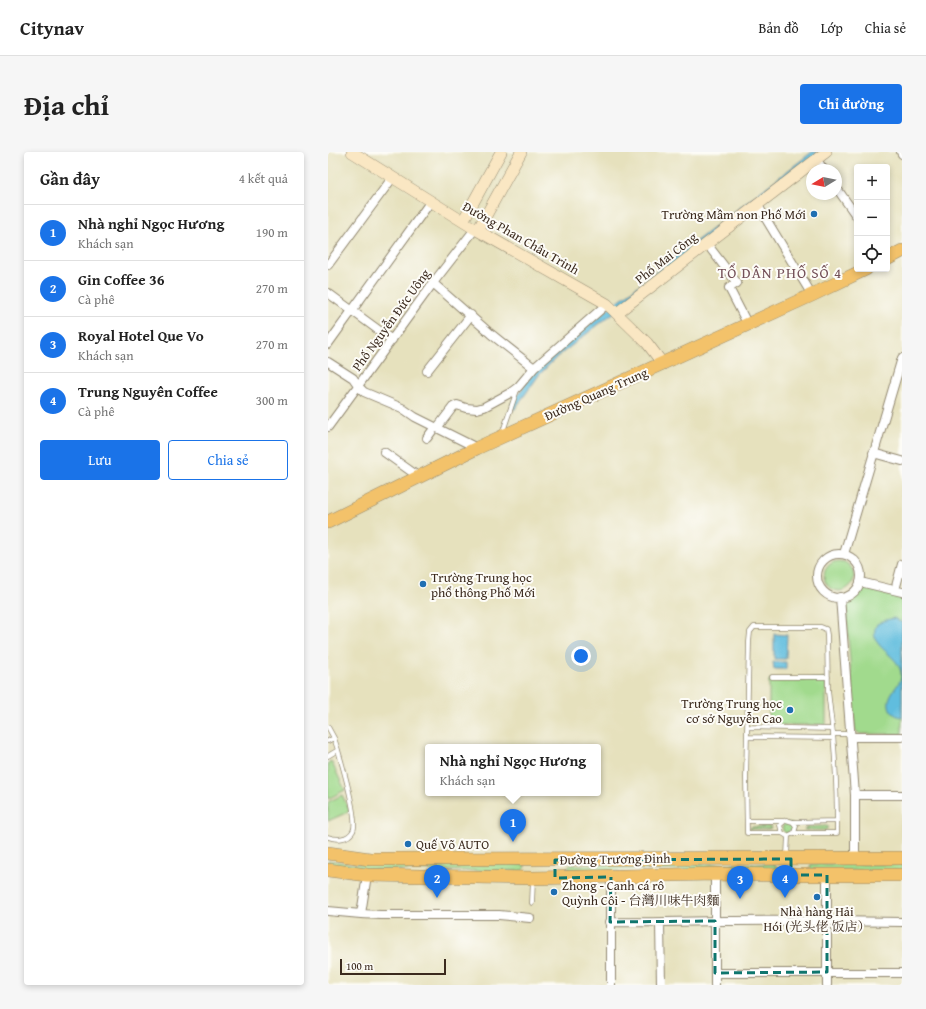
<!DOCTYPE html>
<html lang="vi">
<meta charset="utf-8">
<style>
body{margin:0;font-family:"Gentium Book Plus","Noto Serif SC",serif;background:#f6f6f6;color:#222}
.controls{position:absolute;right:12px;top:12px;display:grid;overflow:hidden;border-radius:4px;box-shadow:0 2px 6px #0003}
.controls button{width:36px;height:36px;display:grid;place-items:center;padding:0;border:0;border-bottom:1px solid #e0e0e0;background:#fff;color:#222;font:20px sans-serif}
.compass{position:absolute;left:478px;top:12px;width:36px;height:36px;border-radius:50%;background:#fff;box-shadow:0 2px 6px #0003;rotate:260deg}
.scale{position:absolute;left:12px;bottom:10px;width:106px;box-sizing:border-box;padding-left:4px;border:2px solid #3b2a1e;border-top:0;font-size:11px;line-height:14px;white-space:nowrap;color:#3b2a1e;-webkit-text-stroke:3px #fdfcf7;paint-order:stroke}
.you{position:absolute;left:253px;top:504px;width:14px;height:14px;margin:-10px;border:3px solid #fff;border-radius:50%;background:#1a73e8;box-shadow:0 0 0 6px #1a73e833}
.badge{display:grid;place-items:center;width:26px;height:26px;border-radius:50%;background:#1a73e8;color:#fff;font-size:13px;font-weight:700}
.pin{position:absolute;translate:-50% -33px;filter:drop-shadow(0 1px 2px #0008)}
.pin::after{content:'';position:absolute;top:21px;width:14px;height:12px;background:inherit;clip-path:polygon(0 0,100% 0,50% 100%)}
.popup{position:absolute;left:97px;top:592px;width:176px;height:52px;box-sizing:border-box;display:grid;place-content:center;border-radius:4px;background:#fff;filter:drop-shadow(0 1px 3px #0005);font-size:13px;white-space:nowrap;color:#767676}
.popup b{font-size:15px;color:#222}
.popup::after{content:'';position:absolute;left:50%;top:100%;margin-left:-8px;border:8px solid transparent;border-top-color:#fff}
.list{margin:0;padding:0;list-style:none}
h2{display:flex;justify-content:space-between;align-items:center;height:52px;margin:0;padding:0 16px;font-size:17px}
h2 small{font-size:13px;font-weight:400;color:#767676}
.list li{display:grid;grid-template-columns:26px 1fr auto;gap:12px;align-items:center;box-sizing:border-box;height:56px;padding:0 16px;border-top:1px solid #e0e0e0}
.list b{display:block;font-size:15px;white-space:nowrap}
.list p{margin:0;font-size:13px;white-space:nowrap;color:#767676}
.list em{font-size:13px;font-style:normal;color:#767676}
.actions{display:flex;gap:8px;padding:12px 16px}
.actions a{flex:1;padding:9px 0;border:1px solid #1a73e8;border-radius:4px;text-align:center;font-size:14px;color:#1a73e8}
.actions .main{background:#1a73e8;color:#fff}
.icon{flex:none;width:22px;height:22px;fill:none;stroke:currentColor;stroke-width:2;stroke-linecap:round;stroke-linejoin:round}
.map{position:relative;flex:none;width:574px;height:833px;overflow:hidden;border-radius:4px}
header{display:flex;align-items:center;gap:24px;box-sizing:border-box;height:56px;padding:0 20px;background:#fff;border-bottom:1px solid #e0e0e0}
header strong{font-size:19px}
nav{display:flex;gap:22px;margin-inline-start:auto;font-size:14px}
.intro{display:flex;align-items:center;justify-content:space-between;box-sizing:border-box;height:96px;padding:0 24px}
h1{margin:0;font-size:28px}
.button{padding:10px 18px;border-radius:4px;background:#1a73e8;color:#fff;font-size:14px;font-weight:700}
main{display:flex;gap:24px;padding:0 24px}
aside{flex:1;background:#fff;border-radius:4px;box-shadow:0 2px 6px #0003}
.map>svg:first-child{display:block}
.green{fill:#a1da8d;stroke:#6e8256}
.water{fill:#60bdde;stroke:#4e747e}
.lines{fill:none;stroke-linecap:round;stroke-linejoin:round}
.lane-casing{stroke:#90866e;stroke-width:5.5}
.street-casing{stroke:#90866e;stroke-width:10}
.secondary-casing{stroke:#90866e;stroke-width:12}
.primary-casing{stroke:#90866e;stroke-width:14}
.lane{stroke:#fff;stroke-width:4}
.street{stroke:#fff;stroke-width:8}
.secondary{stroke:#fae7c3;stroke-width:11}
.primary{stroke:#f3c26a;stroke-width:13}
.marked{fill:none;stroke:#0f766e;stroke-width:3;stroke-dasharray:8 5;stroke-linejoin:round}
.poi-dot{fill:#1f6fb2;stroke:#fdfcf7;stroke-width:1.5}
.labels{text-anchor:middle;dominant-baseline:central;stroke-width:4;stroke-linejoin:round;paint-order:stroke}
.poi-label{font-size:13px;fill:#3b2a1e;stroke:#fdfcf7;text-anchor:start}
.street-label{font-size:13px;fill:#3b2a1e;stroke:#fdfcf7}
.quarter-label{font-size:15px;letter-spacing:1px;fill:#745058;stroke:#fdfcf7}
</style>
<header>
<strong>Citynav</strong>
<nav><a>Bản đồ</a><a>Lớp</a><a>Chia sẻ</a></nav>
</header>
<div class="intro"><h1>Địa chỉ</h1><a class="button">Chỉ đường</a></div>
<main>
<aside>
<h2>Gần đây<small>4 kết quả</small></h2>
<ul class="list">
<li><span class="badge">1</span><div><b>Nhà nghỉ Ngọc Hương</b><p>Khách sạn</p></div><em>190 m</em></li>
<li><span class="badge">2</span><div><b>Gin Coffee 36</b><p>Cà phê</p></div><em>270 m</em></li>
<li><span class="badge">3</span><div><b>Royal Hotel Que Vo</b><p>Khách sạn</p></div><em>270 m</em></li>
<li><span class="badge">4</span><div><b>Trung Nguyên Coffee</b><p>Cà phê</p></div><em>300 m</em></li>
</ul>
<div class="actions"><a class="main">Lưu</a><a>Chia sẻ</a></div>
</aside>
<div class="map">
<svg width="574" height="833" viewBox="0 0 574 833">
<rect width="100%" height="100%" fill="#fdfcf7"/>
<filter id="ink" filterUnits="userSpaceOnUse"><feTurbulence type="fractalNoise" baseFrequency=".025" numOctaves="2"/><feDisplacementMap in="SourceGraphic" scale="8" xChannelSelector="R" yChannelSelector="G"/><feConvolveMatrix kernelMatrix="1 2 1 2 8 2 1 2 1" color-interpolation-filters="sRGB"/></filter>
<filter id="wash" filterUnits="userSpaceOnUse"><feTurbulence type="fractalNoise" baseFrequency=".012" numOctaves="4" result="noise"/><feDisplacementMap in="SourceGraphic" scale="16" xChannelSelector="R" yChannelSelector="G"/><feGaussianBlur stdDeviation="0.9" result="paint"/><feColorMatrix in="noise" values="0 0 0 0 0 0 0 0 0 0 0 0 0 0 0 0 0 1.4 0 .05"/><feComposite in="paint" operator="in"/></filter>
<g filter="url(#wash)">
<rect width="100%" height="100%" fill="#e6e1bd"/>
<path class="green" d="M496 424a15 15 0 1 1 30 0a15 15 0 1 1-30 0Z
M535,436L574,447V582H532L529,580L527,577L518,455L521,449Z
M498,527V573H441V528Z
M3,609L17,638L0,647V611Z
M14,643L22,659L0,669V650Z
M454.5 676a5.5 5.5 0 1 1 11 0a5.5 5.5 0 1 1-11 0Z
M442,674L443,676L441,677H421L423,675Z
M499,674V677L497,678H477L476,677L479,675Z
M0,708L25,712L183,711L197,713L196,718L191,719L38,718L0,714Z
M446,712L449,715L447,718H440L244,719L241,718L240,715L243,713Z
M483,712H574V719L483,718L482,716Z"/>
<path class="water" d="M484,0H491L229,205L211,223L186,258L183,253L204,222L228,200L280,157Z
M566,466L574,471V565C564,564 558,555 562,545C565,536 574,532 573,521C570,500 537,495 549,472L558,468Z
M446,482L459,483L458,507H446Z
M445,510H458V517H446Z"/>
</g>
<g filter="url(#ink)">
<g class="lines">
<g class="lane-casing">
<path id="lane" d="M174,282L189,238
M444,525H500
M0,575L6,586L0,589
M420,575L504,577
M419,585L505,586
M0,604L10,598L6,586
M419,669H455
M465,670L468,674L466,681L459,684L454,681L452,673L458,668L465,670L509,669
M454,681H419L418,626L421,490L422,480L426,475H493L498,477L499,483L500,539L505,582
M466,681H509C509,648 508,615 505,582H522
M0,685C8,688 20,688 25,679C31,669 14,612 10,598
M459,704L460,684
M204,751L205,728"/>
</g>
<g class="street-casing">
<path id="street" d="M573,0L574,2
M488,7L496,18
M508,35L529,65
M429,52L484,143
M379,92L409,131L401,136L420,173
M0,113L65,25
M105,131L163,182L206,216
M0,141L64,188
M0,192L103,49
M0,210L25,226L32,236L36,240L74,256L87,265L149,296
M99,219L143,163
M0,275L105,131L147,77
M109,276L125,255L129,253L138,256L149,257L156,255L182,241L190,235L206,216L279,152
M99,286L107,275
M56,300L91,325
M545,301L574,309
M516,402L574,206
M489 424a22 22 0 1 1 44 0a22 22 0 1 1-44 0Z
M532,430L574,440
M567,438L574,412
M512,445L527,643V706
M523,585H574
M527,643H574
M387,722V833
M39,723L33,762L52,763H171L202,766
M499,723V833
M0,759L33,762
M282,770C321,771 359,769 398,769C456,768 515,769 574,770
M332,771L333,833
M387,821H574
M283,833V725"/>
</g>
<g class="secondary-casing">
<path id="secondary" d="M24,0L147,77L279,152L319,191L335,212
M135,69L173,0
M150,78L193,0
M289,161L498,0"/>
</g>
<g class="primary-casing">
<path id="primary" d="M559,107L574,99
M0,370L149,296L484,143L538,117
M0,701L42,707H60L574,706
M0,718L39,723L205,726L387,722L463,723H574"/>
</g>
<use href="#lane" class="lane"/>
<use href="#street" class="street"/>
<use href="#secondary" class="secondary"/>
<use href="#primary" class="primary"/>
</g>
</g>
<path class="marked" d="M463,707V723H499V820L387,821V769L282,770L283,725L227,726V708Z"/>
<g class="poi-dot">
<circle cx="486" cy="62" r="4"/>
<circle cx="95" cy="432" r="4"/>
<circle cx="462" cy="558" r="4"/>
<circle cx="80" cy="692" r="4"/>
<circle cx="226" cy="740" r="4"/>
<circle cx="489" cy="745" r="4"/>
</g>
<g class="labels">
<g class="poi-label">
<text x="478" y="62" text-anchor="end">Trường Mầm non Phố Mới</text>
<text x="103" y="425">Trường Trung học<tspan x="103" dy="15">phổ thông Phố Mới</tspan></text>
<text x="454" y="551" text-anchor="end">Trường Trung học<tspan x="454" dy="15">cơ sở Nguyễn Cao</tspan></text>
<text x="88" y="692">Quế Võ AUTO</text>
<text x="234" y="733">Zhong - Canh cá rô<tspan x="234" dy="15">Quỳnh Côi - 台灣川味牛肉麵</tspan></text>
<text x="489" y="759" text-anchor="middle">Nhà hàng Hải<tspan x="489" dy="15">Hói (光头佬 饭店）</tspan></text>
</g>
<g class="street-label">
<text transform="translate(193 86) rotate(30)">Đường Phan Châu Trinh</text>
<text transform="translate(338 106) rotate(-38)">Phố Mai Công</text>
<text transform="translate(63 168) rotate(-54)">Phố Nguyễn Đức Uông</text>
<text transform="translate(268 242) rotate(-24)">Đường Quang Trung</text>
<text transform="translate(287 707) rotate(-1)">Đường Trương Định</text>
</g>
<g class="quarter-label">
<text x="452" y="120">TỔ DÂN PHỐ SỐ 4</text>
</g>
</g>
</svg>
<div class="controls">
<button>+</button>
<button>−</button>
<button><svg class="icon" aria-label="locate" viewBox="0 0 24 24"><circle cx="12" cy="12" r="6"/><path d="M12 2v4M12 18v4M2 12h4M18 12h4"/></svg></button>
</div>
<svg class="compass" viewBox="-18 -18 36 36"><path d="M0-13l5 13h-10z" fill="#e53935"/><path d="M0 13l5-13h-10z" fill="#767676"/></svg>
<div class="scale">100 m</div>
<div class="you"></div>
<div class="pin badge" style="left:185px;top:690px">1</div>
<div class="popup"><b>Nhà nghỉ Ngọc Hương</b>Khách sạn</div>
<div class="pin badge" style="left:109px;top:746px">2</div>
<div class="pin badge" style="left:412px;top:747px">3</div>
<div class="pin badge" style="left:457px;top:746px">4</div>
</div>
</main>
